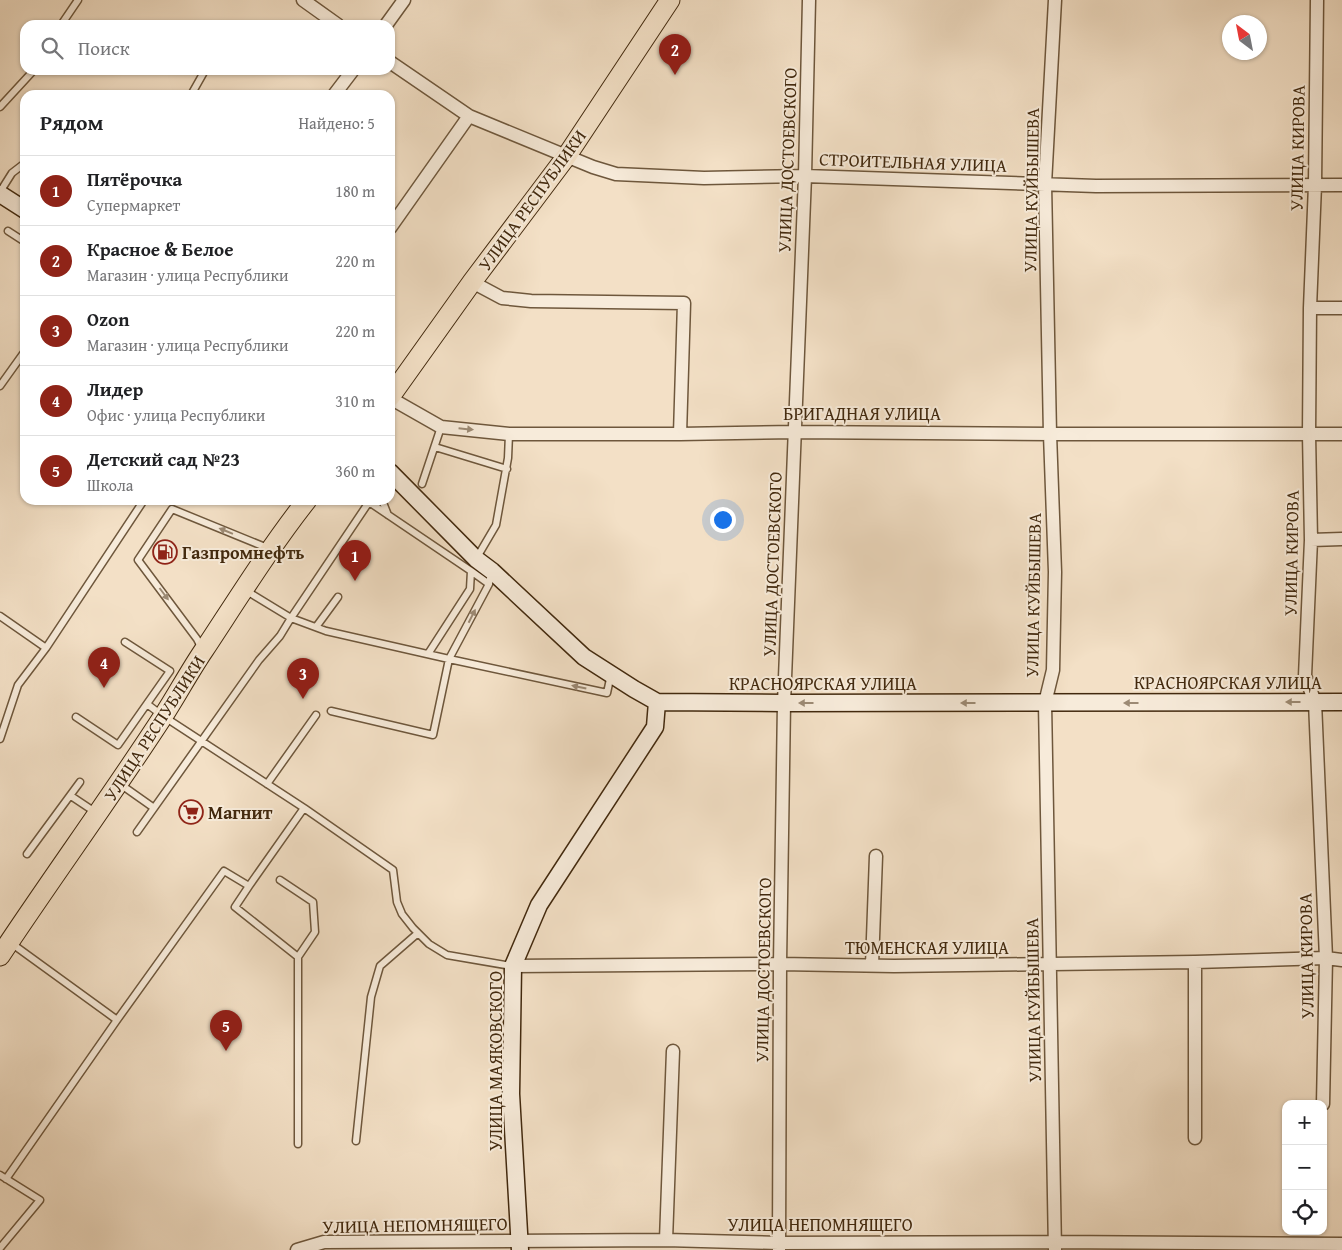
<!DOCTYPE html>
<html lang="ru">
<meta charset="utf-8">
<style>
body{margin:0;font-family:"Gentium Book Plus",serif;background:#f6f6f6;color:#202124}
.controls{position:absolute;right:15px;bottom:15px;display:grid;overflow:hidden;border-radius:10px;box-shadow:0 1px 4px #0004}
.controls button{width:45px;height:45px;display:grid;place-items:center;padding:0;border:0;border-bottom:1px solid #e0e0e0;background:#fff;color:#202124;font:25px sans-serif}
.compass{position:absolute;left:1222px;top:15px;width:45px;height:45px;border-radius:50%;background:#fff;box-shadow:0 1px 4px #0004;rotate:328deg}
.you{position:absolute;left:722px;top:519px;width:18px;height:18px;margin:-12px;border:4px solid #fff;border-radius:50%;background:#1a73e8;box-shadow:0 0 0 8px #1a73e833}
.badge{display:grid;place-items:center;width:32px;height:32px;border-radius:50%;background:#8f2418;color:#fff;font-size:16px;font-weight:700}
.pin{position:absolute;translate:-50% -41px;filter:drop-shadow(0 1px 2px #0008)}
.pin::after{content:'';position:absolute;top:26px;width:18px;height:15px;background:inherit;clip-path:polygon(0 0,100% 0,50% 100%)}
.list{margin:0;padding:0;list-style:none}
h2{display:flex;justify-content:space-between;align-items:center;height:65px;margin:0;padding:0 20px;font-size:21px}
h2 small{font-size:16px;font-weight:400;color:#757577}
.list li{display:grid;grid-template-columns:32px 1fr auto;gap:15px;align-items:center;box-sizing:border-box;height:70px;padding:0 20px;border-top:1px solid #e0e0e0}
.list b{display:block;font-size:19px;white-space:nowrap}
.list p{margin:0;font-size:16px;white-space:nowrap;color:#757577}
.list em{font-size:16px;font-style:normal;color:#757577}
.icon{flex:none;width:28px;height:28px;fill:none;stroke:currentColor;stroke-width:2;stroke-linecap:round;stroke-linejoin:round}
.map{position:relative;flex:none;width:1342px;height:1250px;overflow:hidden}
.search{position:absolute;background:#fff;box-shadow:0 1px 4px #0004;left:20px;top:20px;width:375px;height:55px;display:flex;align-items:center;gap:12px;box-sizing:border-box;padding:0 18px;border-radius:15px;color:#757577;font-size:19px}
.panel{position:absolute;background:#fff;box-shadow:0 1px 4px #0004;left:20px;top:90px;width:375px;height:415px;border-radius:15px}
.map>svg:first-child{display:block}
.lines{fill:none;stroke-linecap:round;stroke-linejoin:round}
.lane-casing{stroke:#6e573c;stroke-width:9}
.street-casing{stroke:#6e573c;stroke-width:15}
.secondary-casing{stroke:#42290e;stroke-width:19}
.primary-casing{stroke:#42290e;stroke-width:21}
.lane{stroke:#f7ebda;stroke-width:6}
.street{stroke:#f7ebda;stroke-width:12}
.secondary{stroke:#f7ebda;stroke-width:16}
.primary{stroke:#f3e0c6;stroke-width:19}
.oneway{fill:#9c8a74}
.labels{text-anchor:middle;dominant-baseline:central;stroke-width:4;stroke-linejoin:round;paint-order:stroke}
.street-label{font-size:18px;fill:#42290e;stroke:#f7ebda}
.poi-label{font-size:18px;font-weight:bold;fill:#42290e;stroke:#f7ebda;text-anchor:start}
</style>
<div class="map">
<svg width="1342" height="1250" viewBox="0 0 1342 1250">
<rect width="100%" height="100%" fill="#f3e0c6"/>
<filter id="stains"><feTurbulence type="fractalNoise" baseFrequency=".004" numOctaves="4"/><feColorMatrix values="0 0 0 0 .2 0 0 0 0 .09 0 0 0 0 .02 0 0 0 .5 -.17"/></filter>
<radialGradient id="worn" r=".72"><stop offset=".6" stop-color="#630" stop-opacity="0"/><stop offset="1" stop-color="#630" stop-opacity=".3"/></radialGradient>
<g class="lines">
<g class="lane-casing">
<path id="lane" d="M61,25L78,0
M191,95L204,72
M0,107L34,70
M0,192L12,173L25,163
M8,231L25,242
M0,386L25,351
M435,447L507,469
M422,484L441,427
M382,500L388,515
M476,559L496,525L508,458L509,434
M471,571L489,584
M245,590L291,618L326,631L449,659L607,693L611,674
M0,616L46,648
M316,627L338,597
M201,647L197,639L138,560L172,509L270,549
M147,704L163,716L304,808L393,870L397,902L402,914L413,928L429,944L447,955L511,966
M331,711L433,735L449,659L489,584L491,573
M76,717L118,745L170,671L125,642
M0,739L18,685L46,648L144,500
M120,784L154,808
M267,784L316,715
M71,796L95,812
M137,832L259,660L280,636L291,618L369,502L471,571L470,589L428,654
M27,854L80,782
M280,880L313,902L315,932L298,957
M249,886L235,907L298,957V1144
M11,943L117,1020
M356,1141L371,997L380,966L418,933
M0,1175L40,1200L0,1248
M6,1179L117,1020L224,871L249,886L304,808"/>
</g>
<g class="street-casing">
<path id="street" d="M303,0L338,25
M1317,0L1315,185L1310,308L1309,434L1311,540L1305,676L1315,702L1326,958L1323,1104
M386,25L404,0
M390,62L469,116L593,167L616,174L704,178L805,176L1096,186L1342,185
M334,95L353,70
M390,228L469,116
M472,282L502,298L531,301L684,303L680,434
M1310,308H1342
M390,398L441,427L509,434H680L795,432L1050,434H1342
M1311,540L1342,539
M872,965L876,856
M513,966L780,964L894,966L1195,962L1326,958L1342,960
M1195,1138V962
M666,1240L673,1051
M297,1250L324,1242L666,1240L778,1243L1054,1242L1342,1244
M779,1250L780,964L784,703L805,176L809,0
M1055,1250L1045,703L1053,670L1055,572L1050,434L1045,184L1055,0"/>
</g>
<g class="secondary-casing">
<path id="secondary" d="M0,194L25,210
M390,472L476,559L492,571L584,657L634,689L657,702L784,703L1342,702
M520,1250L511,1094L513,966L539,905L655,727L657,702"/>
</g>
<g class="primary-casing">
<path id="primary" d="M390,397L472,282L566,157L670,0
M0,956C53,876 110,798 162,718C177,695 189,672 204,650C237,600 270,547 307,500"/>
</g>
<use href="#lane" class="lane"/>
<use href="#street" class="street"/>
<use href="#secondary" class="secondary"/>
<use href="#primary" class="primary"/>
</g>
<defs><path id="oneway-solid" d="M-6-.8H1V-3.2L6.5 0L1 3.2V.8H-6Z" transform="scale(1.25)"/></defs>
<g class="oneway">
<use href="#oneway-solid" transform="translate(466 429) rotate(6)"/>
<use href="#oneway-solid" transform="translate(226 531) rotate(-158)"/>
<use href="#oneway-solid" transform="translate(164 594) rotate(53)"/>
<use href="#oneway-solid" transform="translate(472 616) rotate(-63)"/>
<use href="#oneway-solid" transform="translate(579 687) rotate(-168)"/>
<use href="#oneway-solid" transform="translate(1293 702) rotate(180)"/>
<use href="#oneway-solid" transform="translate(806 703) rotate(180)"/>
<use href="#oneway-solid" transform="translate(968 703) rotate(-180)"/>
<use href="#oneway-solid" transform="translate(1131 703) rotate(180)"/>
</g>
<defs>
<g id="fuel-ring" transform="scale(1.25)"><circle r="9.5" fill="#f7ebda" stroke="#8f2418" stroke-width="1.5"/><path d="M-5.5-6h7V0h2V4h1.3V-2.5L3-4.5l.8-.8L6-3V5H2.5V1h-1V6h-7ZM-4.2-4.7v3.2H.2V-4.7Z" fill="#8f2418"/></g>
<g id="supermarket-ring" transform="scale(1.25)"><circle r="9.5" fill="#f7ebda" stroke="#8f2418" stroke-width="1.5"/><path d="M-6-5.5h2.5l.6 2H6L4.5 2H-2.5L-4.4-4H-6ZM-1.5 3.2a1.3 1.3 0 1 0 .1 0ZM3 3.2a1.3 1.3 0 1 0 .1 0Z" fill="#8f2418"/></g>
</defs>
<g fill-rule="evenodd">
<use href="#fuel-ring" x="165" y="552"/>
<use href="#supermarket-ring" x="191" y="812"/>
</g>
<g class="labels">
<g class="street-label">
<text transform="translate(1297 148) rotate(-89)">УЛИЦА КИРОВА</text>
<text transform="translate(787 160) rotate(-88)">УЛИЦА ДОСТОЕВСКОГО</text>
<text transform="translate(913 162) rotate(2)">СТРОИТЕЛЬНАЯ УЛИЦА</text>
<text transform="translate(1031 190) rotate(-89)">УЛИЦА КУЙБЫШЕВА</text>
<text transform="translate(532 200) rotate(-54)">УЛИЦА РЕСПУБЛИКИ</text>
<text x="862" y="413">БРИГАДНАЯ УЛИЦА</text>
<text transform="translate(1291 553) rotate(-89)">УЛИЦА КИРОВА</text>
<text transform="translate(772 564) rotate(-88)">УЛИЦА ДОСТОЕВСКОГО</text>
<text transform="translate(1033 595) rotate(-89)">УЛИЦА КУЙБЫШЕВА</text>
<text x="1228" y="682">КРАСНОЯРСКАЯ УЛИЦА</text>
<text x="823" y="683">КРАСНОЯРСКАЯ УЛИЦА</text>
<text transform="translate(154 728) rotate(-57)">УЛИЦА РЕСПУБЛИКИ</text>
<text x="927" y="947">ТЮМЕНСКАЯ УЛИЦА</text>
<text transform="translate(1306 956) rotate(-91)">УЛИЦА КИРОВА</text>
<text transform="translate(763 970) rotate(-89)">УЛИЦА ДОСТОЕВСКОГО</text>
<text transform="translate(1033 1000) rotate(-91)">УЛИЦА КУЙБЫШЕВА</text>
<text transform="translate(495 1061) rotate(-90)">УЛИЦА МАЯКОВСКОГО</text>
<text x="820" y="1224">УЛИЦА НЕПОМНЯЩЕГО</text>
<text transform="translate(415 1225) rotate(-1)">УЛИЦА НЕПОМНЯЩЕГО</text>
</g>
<g class="poi-label">
<text x="182" y="552">Газпромнефть</text>
<text x="208" y="812">Магнит</text>
</g>
</g>
<rect width="100%" height="100%" filter="url(#stains)"/>
<rect width="100%" height="100%" fill="url(#worn)"/>
</svg>
<div class="controls">
<button>+</button>
<button>−</button>
<button><svg class="icon" aria-label="locate" viewBox="0 0 24 24"><circle cx="12" cy="12" r="6"/><path d="M12 2v4M12 18v4M2 12h4M18 12h4"/></svg></button>
</div>
<svg class="compass" viewBox="-18 -18 36 36"><path d="M0-13l5 13h-10z" fill="#e53935"/><path d="M0 13l5-13h-10z" fill="#757577"/></svg>
<div class="you"></div>
<div class="pin badge" style="left:355px;top:581px">1</div>
<div class="pin badge" style="left:675px;top:75px">2</div>
<div class="pin badge" style="left:303px;top:699px">3</div>
<div class="pin badge" style="left:104px;top:688px">4</div>
<div class="pin badge" style="left:226px;top:1051px">5</div>
<div class="search"><svg class="icon" aria-label="search" viewBox="0 0 24 24"><circle cx="10" cy="10" r="6"/><path d="M15 15l6 6"/></svg>Поиск</div>
<section class="panel">
<h2>Рядом<small>Найдено: 5</small></h2>
<ul class="list">
<li><span class="badge">1</span><div><b>Пятёрочка</b><p>Супермаркет</p></div><em>180 m</em></li>
<li><span class="badge">2</span><div><b>Красное &amp; Белое</b><p>Магазин · улица Республики</p></div><em>220 m</em></li>
<li><span class="badge">3</span><div><b>Ozon</b><p>Магазин · улица Республики</p></div><em>220 m</em></li>
<li><span class="badge">4</span><div><b>Лидер</b><p>Офис · улица Республики</p></div><em>310 m</em></li>
<li><span class="badge">5</span><div><b>Детский сад №23</b><p>Школа</p></div><em>360 m</em></li>
</ul>
</section>
</div>
